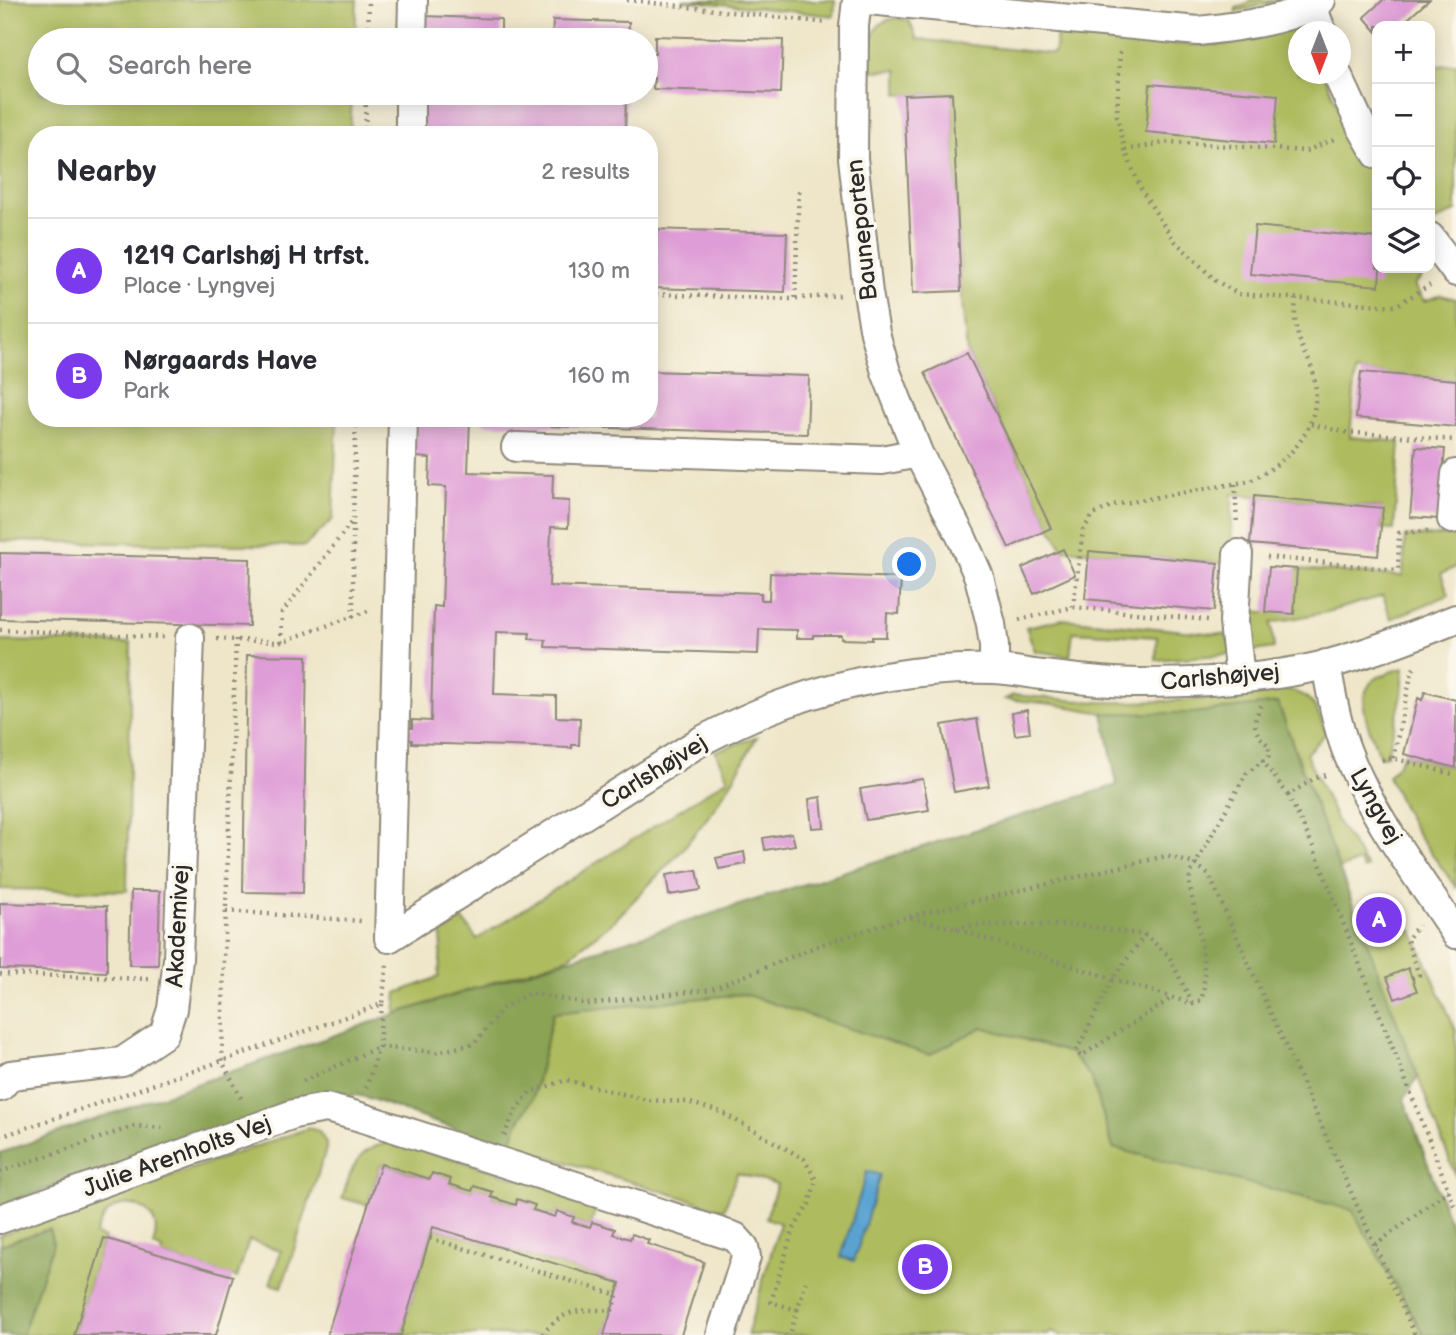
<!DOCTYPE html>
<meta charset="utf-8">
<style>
body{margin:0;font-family:"Balsamiq Sans",sans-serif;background:#f7f7f7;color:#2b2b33}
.controls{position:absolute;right:21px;top:21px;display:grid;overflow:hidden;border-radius:14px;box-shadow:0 4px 18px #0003}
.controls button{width:63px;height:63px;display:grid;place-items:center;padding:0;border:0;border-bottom:2px solid #e1e1e2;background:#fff;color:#2b2b33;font:35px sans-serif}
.compass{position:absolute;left:1288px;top:21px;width:63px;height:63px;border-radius:50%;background:#fff;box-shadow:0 4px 18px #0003;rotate:180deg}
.you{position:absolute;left:910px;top:565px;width:24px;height:24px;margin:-18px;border:5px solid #fff;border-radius:50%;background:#1a73e8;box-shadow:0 0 0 10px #1a73e833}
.badge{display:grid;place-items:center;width:46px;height:46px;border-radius:50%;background:#7c3aed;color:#fff;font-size:23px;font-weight:700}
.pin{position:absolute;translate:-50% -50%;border:4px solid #fff;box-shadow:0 2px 7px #0006}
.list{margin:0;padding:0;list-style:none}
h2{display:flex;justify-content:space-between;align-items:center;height:91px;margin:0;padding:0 28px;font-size:30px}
h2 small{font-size:23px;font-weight:400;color:#7c7c81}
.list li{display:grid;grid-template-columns:46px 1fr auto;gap:21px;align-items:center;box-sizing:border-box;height:105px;padding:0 28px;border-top:2px solid #e1e1e2}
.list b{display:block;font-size:26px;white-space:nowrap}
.list p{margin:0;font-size:23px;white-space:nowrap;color:#7c7c81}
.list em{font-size:23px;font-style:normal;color:#7c7c81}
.icon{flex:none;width:38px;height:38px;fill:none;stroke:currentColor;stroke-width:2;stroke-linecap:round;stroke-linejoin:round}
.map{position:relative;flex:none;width:1456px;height:1335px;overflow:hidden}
.search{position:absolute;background:#fff;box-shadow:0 4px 18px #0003;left:28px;top:28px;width:630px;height:77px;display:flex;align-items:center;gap:18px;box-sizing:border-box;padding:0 24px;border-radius:38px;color:#7c7c81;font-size:26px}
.panel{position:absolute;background:#fff;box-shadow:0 4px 18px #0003;left:28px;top:126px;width:630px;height:301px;border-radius:28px}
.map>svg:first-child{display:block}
.green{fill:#aebb5e;stroke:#6c7344;stroke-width:2}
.forest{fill:#8aa355;stroke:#5a6740;stroke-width:2}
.water{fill:#5aa3d1;stroke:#42677e;stroke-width:2}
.building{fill:#df9dd7}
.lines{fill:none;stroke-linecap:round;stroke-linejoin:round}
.minor-casing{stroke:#8d887a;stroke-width:32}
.path{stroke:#8d887a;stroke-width:4.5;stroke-dasharray:2 5;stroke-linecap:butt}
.minor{stroke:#fff;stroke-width:28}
.labels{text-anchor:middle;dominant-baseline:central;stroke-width:7;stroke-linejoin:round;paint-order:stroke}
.street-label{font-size:24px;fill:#2b2b2b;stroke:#fbf7ec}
</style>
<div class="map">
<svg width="1456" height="1335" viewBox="0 0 1456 1335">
<rect width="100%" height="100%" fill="#fbf7ec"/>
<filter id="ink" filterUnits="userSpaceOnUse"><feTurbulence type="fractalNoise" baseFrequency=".0143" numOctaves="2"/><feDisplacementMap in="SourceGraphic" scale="14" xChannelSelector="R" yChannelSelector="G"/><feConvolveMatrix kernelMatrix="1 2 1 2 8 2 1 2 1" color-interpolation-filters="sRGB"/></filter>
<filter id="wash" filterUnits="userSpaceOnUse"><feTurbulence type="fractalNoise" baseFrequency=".00686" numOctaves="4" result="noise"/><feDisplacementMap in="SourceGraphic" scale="28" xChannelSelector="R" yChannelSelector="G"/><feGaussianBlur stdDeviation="1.57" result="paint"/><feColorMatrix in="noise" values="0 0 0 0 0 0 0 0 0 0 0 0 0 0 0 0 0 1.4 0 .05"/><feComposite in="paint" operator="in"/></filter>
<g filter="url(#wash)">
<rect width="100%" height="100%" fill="#efe6c9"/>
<path class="green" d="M0,0H357L355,40H40V93H352L350,135H37V418H337L333,519L305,546L0,541Z
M683,0H835L834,16Z
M1250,0H1280L1236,12V8L1246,5Z
M897,18L909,20L917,39L1054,54L1057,33L1193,45C1206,45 1219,45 1232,43C1254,38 1280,26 1302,31L1298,32V74H1324L1355,144L1377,180V268H1425L1421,278L1414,285L1424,301L1441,295L1456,299V380L1356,372L1350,437L1400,442L1394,530L1381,529L1382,508L1232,494L1231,564L1063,549L1051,528L967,353L961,291L952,93L904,95L898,94V70L870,71C872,47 867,21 897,18Z
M1456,64V211L1434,222L1430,215V67Z
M1456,535V567L1441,574L1449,595L1391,619L1383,596L1327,612L1271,623L1274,648L1248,652L1245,611L1265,612L1297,569L1403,576L1405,537Z
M1062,619L1227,635L1232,654L1156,660L1157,637L1073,632L1070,656L1035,651L1026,627Z
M0,641L131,643L127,891L0,889Z
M1404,668L1402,695L1387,755L1380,757C1372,735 1350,695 1377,678C1384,673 1395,671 1404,668Z
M1285,690C1312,693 1318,709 1326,733L1306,754L1338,823L1367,867L1363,869L1360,861L1339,869L1278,703L1193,713H1103L1052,704L1005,699L1013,695C1042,697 1071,701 1100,702C1162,703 1223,699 1285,690Z
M757,737L734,778L711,813L682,850L614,921L567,958L395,1014L397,993L439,977L442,928L460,916L477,939L728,779L715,751Z
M1404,754L1456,768V887L1418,835L1403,808L1388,776L1396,767Z
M1389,900L1414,934L1456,1031V1177L1356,915L1367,910L1376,935L1391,930L1382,904Z
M744,994L929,1054L982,1027L1071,1053L1092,1079L1113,1148L1352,1210L1424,1335H1059L1051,1332L1048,1335H747L780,1223L766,1218L777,1184L737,1173L724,1210L510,1145L518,1123L533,1098L553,1013Z
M309,1128L319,1131L326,1143V1149L282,1287L270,1284L281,1251L249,1240L237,1278L162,1255L163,1250L153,1246C155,1239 157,1231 155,1224C153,1216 148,1211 141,1208C118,1197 101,1214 95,1235L104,1238L74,1335H22L53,1243L49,1229L0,1245V1235Z
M398,1142L598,1203L590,1227L572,1222L573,1217L557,1211L555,1217L533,1210L534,1205L518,1199L516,1205L491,1197L493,1192L474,1187L472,1191L449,1184L450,1179L432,1174L430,1179L381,1164L368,1205L342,1198C353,1165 358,1144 398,1142Z
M433,1227L620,1283L604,1335H401Z"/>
<path class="forest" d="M1278,703L1300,765L1418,1077L1404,1099L1456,1240V1335H1424L1352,1210L1113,1148L1092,1079L1071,1053L982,1027L929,1055L744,994L553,1013L533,1098L518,1123L510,1145L434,1122L369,1098L356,1095L321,1097L0,1205V1153L395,1014L1117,785L1103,713H1193Z
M49,1229L53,1244L22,1335H0V1245Z"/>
<path class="water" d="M867,1171L880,1175L854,1261L841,1257Z"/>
<g id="blocks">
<path class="building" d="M1383,0H1429L1400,26H1377V32L1364,17Z
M424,16L501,19V40H423Z
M553,20L629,22L628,40H552Z
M655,36L783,40L781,93L653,89L654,78H646V54H655Z
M1150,84L1278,95L1274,144L1146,132Z
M421,93H626L625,135H420Z
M952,93L961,291L913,293L904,95Z
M1255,226L1377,238V268H1380L1379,286L1250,274Z
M649,229L787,233L785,292L649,288Z
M967,353L1051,528L1009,548L925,373Z
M649,371L809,376L807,434L483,424V418H649Z
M1361,372L1456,380V427L1356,418Z
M415,418H470L468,472L553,475L552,500L569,501L568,528L551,527L549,586L761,593V600H769L770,573L901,578L899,614L887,613L886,637H872V640L841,639V635H813V638H797V630L759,629L758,654L545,647L546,640L529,639L530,633L496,632L494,694L556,696V717L580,718L579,745H572V748L412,743V740L407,739V728H412V720L431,721L434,606L442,607L446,487L429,486L430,458L414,457Z
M1416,447L1445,449L1439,519L1410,517Z
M1254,496L1383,508L1378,556L1250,544Z
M1063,549L1075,575L1034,594L1022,568Z
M1089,551L1218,563L1214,611L1085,599Z
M0,553L250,559L249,626L0,619Z
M1269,567L1297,569L1294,614L1265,612Z
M247,655L307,656L303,893L243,892Z
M1425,692L1456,700V768L1404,754L1418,698L1422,700Z
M1027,710L1030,733L1015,735L1012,713Z
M977,719L989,786L954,792L942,725Z
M923,779L929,810L866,820L860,789Z
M821,797L824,827L812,828L809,799Z
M792,833L795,845L765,850L763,838Z
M744,852L746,864L719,869L716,858Z
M697,870L701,890L669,895L666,875Z
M131,891H160L158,965H129Z
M0,903L107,906V972L0,969Z
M1382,904L1391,930L1376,935L1367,910Z
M1408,968L1417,991L1395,999L1387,977Z
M381,1164L430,1179L432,1173L451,1179L449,1184L472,1191L474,1186L493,1192L491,1197L516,1205L517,1199L535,1205L533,1210L555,1217L557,1211L574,1217L572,1222L590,1227L592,1222L615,1229L613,1234L630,1239L632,1234L649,1240L647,1244L704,1262L681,1335H604L620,1283L433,1227L401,1335H327Z
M104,1238L233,1276L216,1335H74Z"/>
</g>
</g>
<g filter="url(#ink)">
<use href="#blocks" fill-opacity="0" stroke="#8d887a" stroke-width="2"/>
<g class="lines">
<g class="minor-casing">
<path id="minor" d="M857,0L854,26L853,158L868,293L875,333L886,372L918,453L961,536L979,577L991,624L994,646V669
M868,0L1198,31C1234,27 1291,21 1321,0
M1312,6L1322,32
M412,40L413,0
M1337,74L1362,128L1377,154
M410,135V93
M1430,237L1456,272
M403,418L389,938L701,741C728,727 755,714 783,704C849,680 923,667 992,669C1006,669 1021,672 1034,674C1070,678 1105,683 1140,683C1202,683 1266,679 1325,665C1370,653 1413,636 1456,619
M516,447L882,460L918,453
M1452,519L1456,474
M1238,554L1234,622L1240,678
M1326,664C1331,692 1336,722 1346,749C1371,816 1417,874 1456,934
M0,1087L11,1075L122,1062L164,1034L172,1009L178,959L190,638
M0,1219L294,1114L326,1108L357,1116L735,1237L744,1247L746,1257L721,1335"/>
</g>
<path class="path" d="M627,0L828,23
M368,40L369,0
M1120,52L1117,115L1125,150L1133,170L1142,191L1163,224L1175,241L1215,280L1238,294L1395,306L1430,285
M365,135L366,93
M1125,150L1169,142L1306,151L1337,138
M649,294L789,299L842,295
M795,298L799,187
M1311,424L1343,432L1456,440
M1235,484L1237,525
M1267,557L1398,570L1399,533L1428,531
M1073,607L1083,530L1093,515L1113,505L1250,481C1294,459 1325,424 1313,372C1309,358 1300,346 1297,331C1294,321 1295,309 1296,299
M353,617V520L356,418
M1019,620L1073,607L1208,620
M0,630L163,637
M217,639L281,642L371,610
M236,639L224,960L222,1061L243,1102
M281,642L282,613L353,520
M1393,758L1412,671L1414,668
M1262,760L1288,795L1315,778L1326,775
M1382,760L1393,758L1456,775
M1288,795L1312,844L1428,1137L1456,1210
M226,911L361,921
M911,918L952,928L1183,1001L1193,1004L1201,1000C1211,971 1195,914 1189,883L1190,874L1246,774L1269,756V746C1253,731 1251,725 1262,704
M956,928L976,925H1080L1145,935L1169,956L1192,1003
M1145,935L1113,978L1076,1052L1081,1056L1172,998
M0,974L150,979
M1412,978L1419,975L1407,940L1418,925
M303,1081L379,1047L437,1052L474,1044L503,1008L530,993L588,1004L712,989L820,945L907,917L1166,856L1195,864L1209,875L1415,1335
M366,1088L379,1047L382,1004
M504,1136L515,1111L530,1092L567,1080L647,1100L687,1102L721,1112L804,1159L816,1180L809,1204L793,1230L771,1302L797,1310L790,1335
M0,1137L222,1061L382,1004L387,963
M0,1172L135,1126L166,1128
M430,1238L617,1295L612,1310C580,1310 563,1308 542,1335
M1375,1245L1449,1190
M797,1310L806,1282"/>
<use href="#minor" class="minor"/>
</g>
</g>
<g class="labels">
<g class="street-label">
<text transform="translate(862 230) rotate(-96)">Bauneporten</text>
<text transform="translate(1220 677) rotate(-5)">Carlshøjvej</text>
<text transform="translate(654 772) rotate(-32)">Carlshøjvej</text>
<text transform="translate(1376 806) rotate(61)">Lyngvej</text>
<text transform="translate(178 926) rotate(-87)">Akademivej</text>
<text transform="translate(177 1156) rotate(-20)">Julie Arenholts Vej</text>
</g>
</g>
</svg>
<div class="controls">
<button>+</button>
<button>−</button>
<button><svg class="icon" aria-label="locate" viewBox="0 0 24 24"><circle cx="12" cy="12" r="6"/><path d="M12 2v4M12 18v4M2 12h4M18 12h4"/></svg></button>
<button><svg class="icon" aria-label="layers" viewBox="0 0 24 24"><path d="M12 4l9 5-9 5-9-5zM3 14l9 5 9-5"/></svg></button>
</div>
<svg class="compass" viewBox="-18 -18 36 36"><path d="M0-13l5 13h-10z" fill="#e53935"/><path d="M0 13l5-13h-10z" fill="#7c7c81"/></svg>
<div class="you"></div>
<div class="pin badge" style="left:1379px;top:920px">A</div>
<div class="pin badge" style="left:925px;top:1267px">B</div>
<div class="search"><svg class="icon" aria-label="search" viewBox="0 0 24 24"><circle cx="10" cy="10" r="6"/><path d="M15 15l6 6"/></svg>Search here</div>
<section class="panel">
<h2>Nearby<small>2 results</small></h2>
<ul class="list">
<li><span class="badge">A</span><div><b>1219 Carlshøj H trfst.</b><p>Place · Lyngvej</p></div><em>130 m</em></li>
<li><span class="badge">B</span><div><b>Nørgaards Have</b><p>Park</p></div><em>160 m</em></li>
</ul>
</section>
</div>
